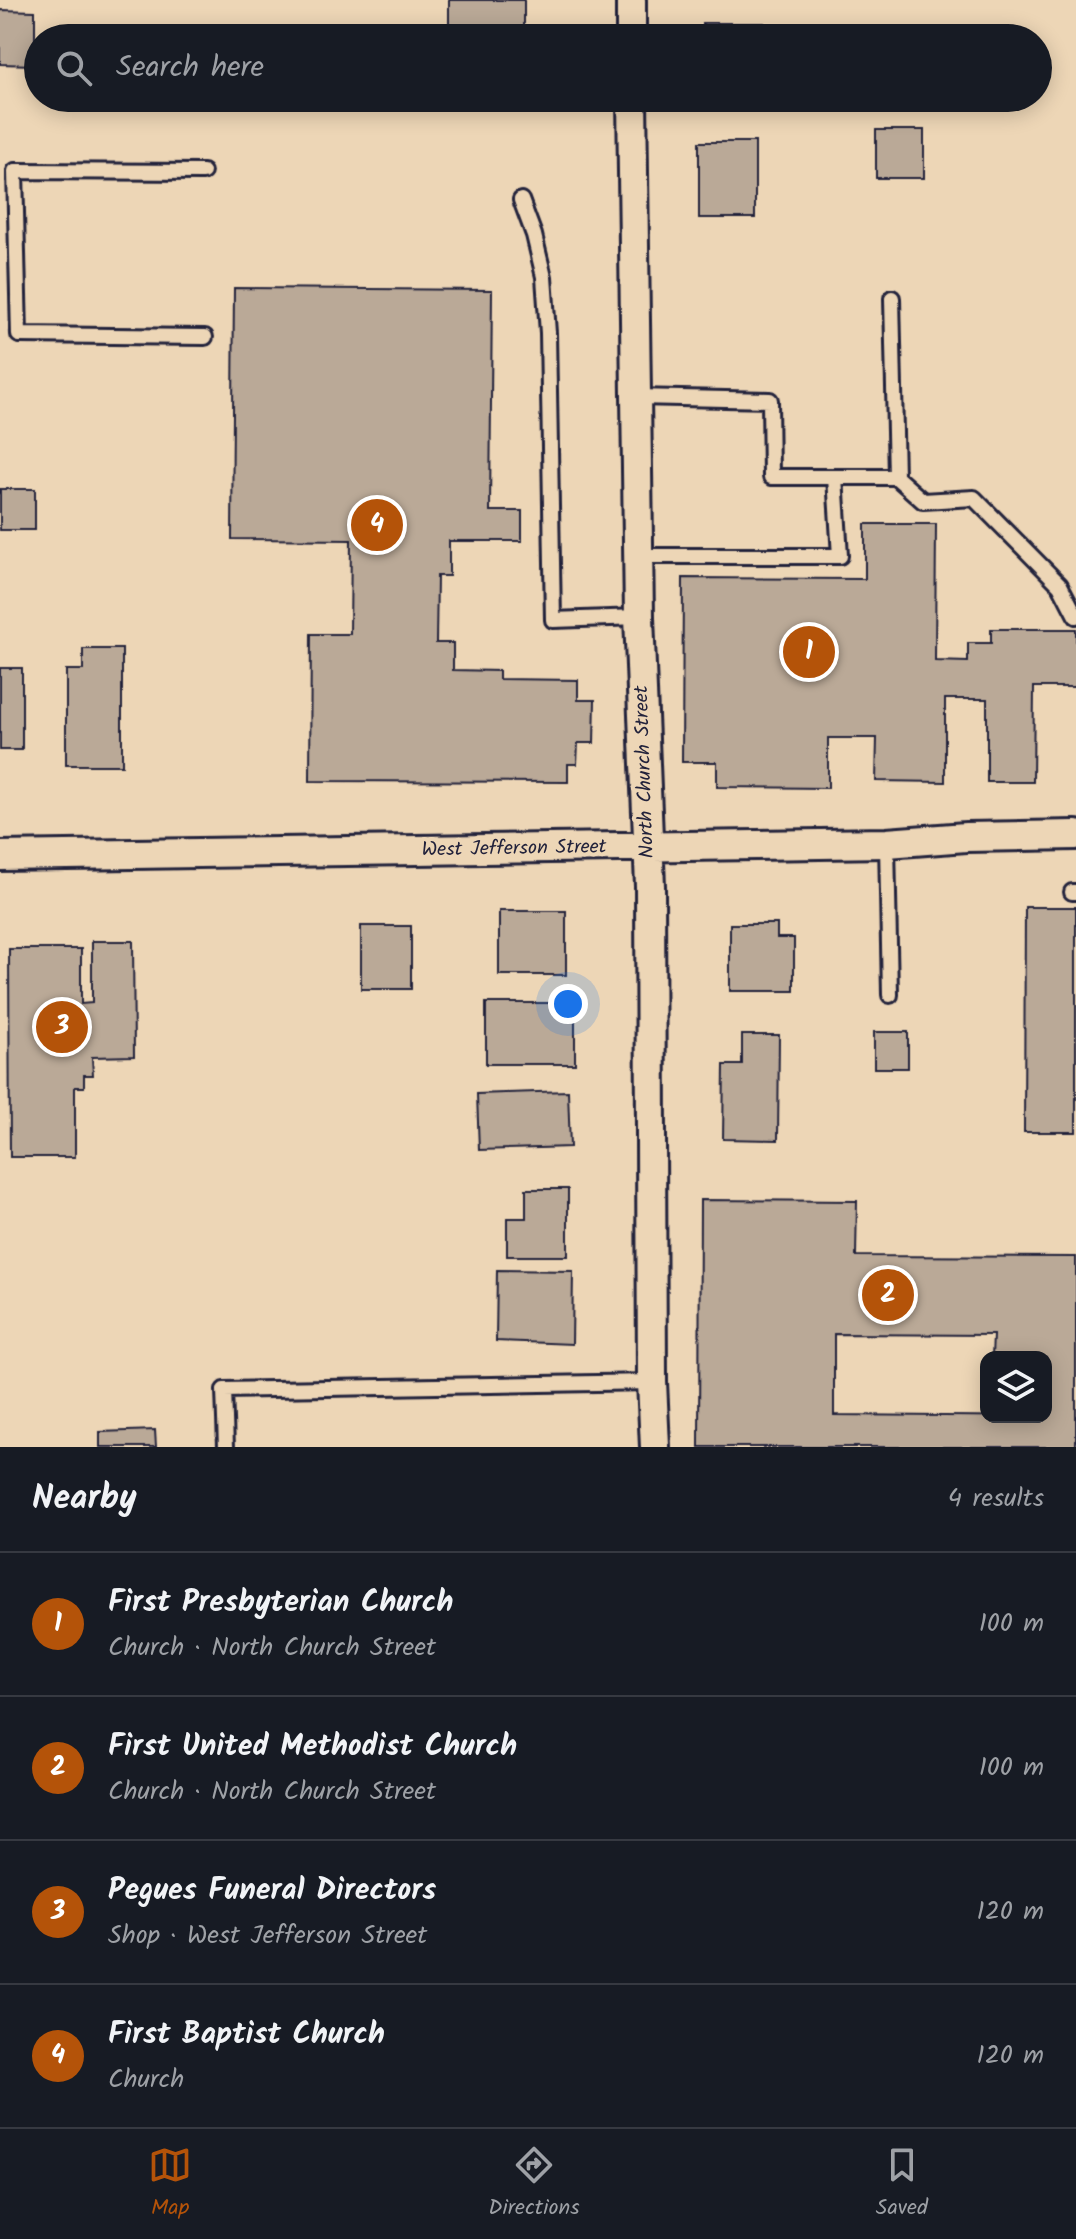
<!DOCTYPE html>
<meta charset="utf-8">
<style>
body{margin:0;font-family:Kalam,sans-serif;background:#20242c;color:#f1f3f6}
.controls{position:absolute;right:24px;bottom:24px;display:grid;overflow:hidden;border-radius:16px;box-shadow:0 4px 20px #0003}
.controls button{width:72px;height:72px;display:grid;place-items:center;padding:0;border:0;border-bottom:2px solid #363941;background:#171b24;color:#f1f3f6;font:40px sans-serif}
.you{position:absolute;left:568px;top:1004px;width:28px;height:28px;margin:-20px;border:6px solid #fff;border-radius:50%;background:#1a73e8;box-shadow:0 0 0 12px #1a73e833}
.badge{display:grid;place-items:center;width:52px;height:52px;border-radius:50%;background:#b45309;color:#fff;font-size:26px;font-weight:700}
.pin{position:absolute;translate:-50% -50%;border:4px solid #fff;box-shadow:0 2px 8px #0006}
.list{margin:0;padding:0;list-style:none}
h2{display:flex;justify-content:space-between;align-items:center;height:104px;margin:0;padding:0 32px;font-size:34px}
h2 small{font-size:26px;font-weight:400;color:#9ea1a6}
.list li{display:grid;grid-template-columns:52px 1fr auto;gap:24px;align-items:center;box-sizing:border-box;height:144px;padding:0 32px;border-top:2px solid #363941}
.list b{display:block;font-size:30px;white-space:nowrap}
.list p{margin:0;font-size:26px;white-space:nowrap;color:#9ea1a6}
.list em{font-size:26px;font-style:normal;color:#9ea1a6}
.icon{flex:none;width:44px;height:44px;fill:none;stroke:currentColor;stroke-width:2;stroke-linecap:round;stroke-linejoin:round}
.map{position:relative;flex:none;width:1076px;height:1447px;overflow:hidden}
.search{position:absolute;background:#171b24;box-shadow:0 4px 20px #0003;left:24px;right:24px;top:24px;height:88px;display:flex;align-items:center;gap:20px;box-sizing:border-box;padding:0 28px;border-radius:44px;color:#9ea1a6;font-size:30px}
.sheet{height:680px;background:#171b24}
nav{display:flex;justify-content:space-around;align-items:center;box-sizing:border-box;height:112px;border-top:2px solid #363941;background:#171b24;font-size:22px;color:#9ea1a6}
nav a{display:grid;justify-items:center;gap:4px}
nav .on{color:#b45309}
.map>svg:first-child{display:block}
.building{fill:#baa997;stroke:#22223b;stroke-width:2;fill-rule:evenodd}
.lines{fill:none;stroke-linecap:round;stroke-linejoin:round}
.lane-casing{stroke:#22223b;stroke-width:20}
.street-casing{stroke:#22223b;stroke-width:34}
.lane{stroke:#edd6b6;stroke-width:14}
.street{stroke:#edd6b6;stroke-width:28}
.labels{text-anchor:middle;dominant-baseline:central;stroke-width:8;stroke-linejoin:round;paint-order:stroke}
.street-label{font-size:20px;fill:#22223b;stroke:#edd6b6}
</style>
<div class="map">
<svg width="1076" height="1447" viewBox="0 0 1076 1447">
<rect width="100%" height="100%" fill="#edd6b6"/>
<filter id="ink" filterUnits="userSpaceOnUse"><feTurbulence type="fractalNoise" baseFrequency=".0125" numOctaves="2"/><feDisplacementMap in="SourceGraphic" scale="16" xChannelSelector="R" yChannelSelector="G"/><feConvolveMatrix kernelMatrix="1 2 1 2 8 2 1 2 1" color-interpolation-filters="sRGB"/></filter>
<g filter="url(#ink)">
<path class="building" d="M449,0H524V38H449Z
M0,10L35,11V65L0,64Z
M703,23H764V38H703Z
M876,130H924V178H876Z
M699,142H755V218H699Z
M234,288L492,290L490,511H522V541H449V576H437L436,643H453V670L499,671V679L578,680V700H595L594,743H578L577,764H568V782L310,781L311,634H350L351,540L232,539Z
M0,489H35V530H0Z
M865,524H936L935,661L968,662V643H991V629H1076V687H1034L1033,782H987V699H945V782L876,781L877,738H828V788L717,787V762H682L683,578L865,579Z
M83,649H122V765H66V670H83Z
M0,668H22V750H0Z
M1025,907H1076V1132H1024Z
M499,911H566V975H499Z
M730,924H777V938H794V991H730Z
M361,926H411V989H361Z
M92,941H133L134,1056L92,1057L93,1075H84V1087H75V1157H10L9,949H81V1004L92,1003Z
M486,1003H575V1064H486Z
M874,1032H908V1068H874Z
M742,1035H779L778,1140L723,1139L724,1065H742Z
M568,1091L570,1147L479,1150L477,1094Z
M526,1189H568V1256H507V1218H526Z
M700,1200L857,1201L856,1256L1076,1257V1447H699ZM834,1334L993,1335L992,1357H1046V1417L834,1415Z
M497,1270L573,1271L572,1344L496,1341Z
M155,1430L156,1447H100V1432Z"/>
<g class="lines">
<g class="lane-casing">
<path id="lane" d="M203,172L15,171L19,335L205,337
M521,200L534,235L544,277L548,333L553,620L639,617
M636,397L770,400L771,477H896L892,298
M896,477L923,501L974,498L1060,585L1076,616
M639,556H840L835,477
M887,843L890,995
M1072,892H1076
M226,1447L224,1390L652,1382"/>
</g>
<g class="street-casing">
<path id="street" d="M631,0V38
M632,98L639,617L650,886L652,1382L655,1447
M0,856L887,843L966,837L1076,835"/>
</g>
<use href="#lane" class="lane"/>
<use href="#street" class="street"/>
</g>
</g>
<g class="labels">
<g class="street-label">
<text transform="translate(645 772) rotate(-92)">North Church Street</text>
<text transform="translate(514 849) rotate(-1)">West Jefferson Street</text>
</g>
</g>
</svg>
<div class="controls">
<button><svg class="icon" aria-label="layers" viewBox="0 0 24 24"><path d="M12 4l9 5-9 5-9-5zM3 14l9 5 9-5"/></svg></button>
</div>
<div class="you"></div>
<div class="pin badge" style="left:809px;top:652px">1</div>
<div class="pin badge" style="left:888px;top:1295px">2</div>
<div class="pin badge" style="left:62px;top:1027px">3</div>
<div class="pin badge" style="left:377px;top:525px">4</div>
<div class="search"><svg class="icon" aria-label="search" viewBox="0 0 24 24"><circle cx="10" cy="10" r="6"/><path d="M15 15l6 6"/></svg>Search here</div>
</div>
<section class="sheet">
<h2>Nearby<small>4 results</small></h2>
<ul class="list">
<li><span class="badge">1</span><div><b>First Presbyterian Church</b><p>Church · North Church Street</p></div><em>100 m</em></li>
<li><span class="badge">2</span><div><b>First United Methodist Church</b><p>Church · North Church Street</p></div><em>100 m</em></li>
<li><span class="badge">3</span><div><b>Pegues Funeral Directors</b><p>Shop · West Jefferson Street</p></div><em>120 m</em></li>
<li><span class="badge">4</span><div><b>First Baptist Church</b><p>Church</p></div><em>120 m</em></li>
</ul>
</section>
<nav>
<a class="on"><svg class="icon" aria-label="map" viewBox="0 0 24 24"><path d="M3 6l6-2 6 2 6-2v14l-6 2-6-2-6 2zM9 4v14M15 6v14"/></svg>Map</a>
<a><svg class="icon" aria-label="directions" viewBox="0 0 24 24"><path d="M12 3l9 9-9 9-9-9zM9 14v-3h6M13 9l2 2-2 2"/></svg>Directions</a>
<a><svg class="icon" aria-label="saved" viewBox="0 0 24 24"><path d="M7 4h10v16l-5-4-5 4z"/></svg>Saved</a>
</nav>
